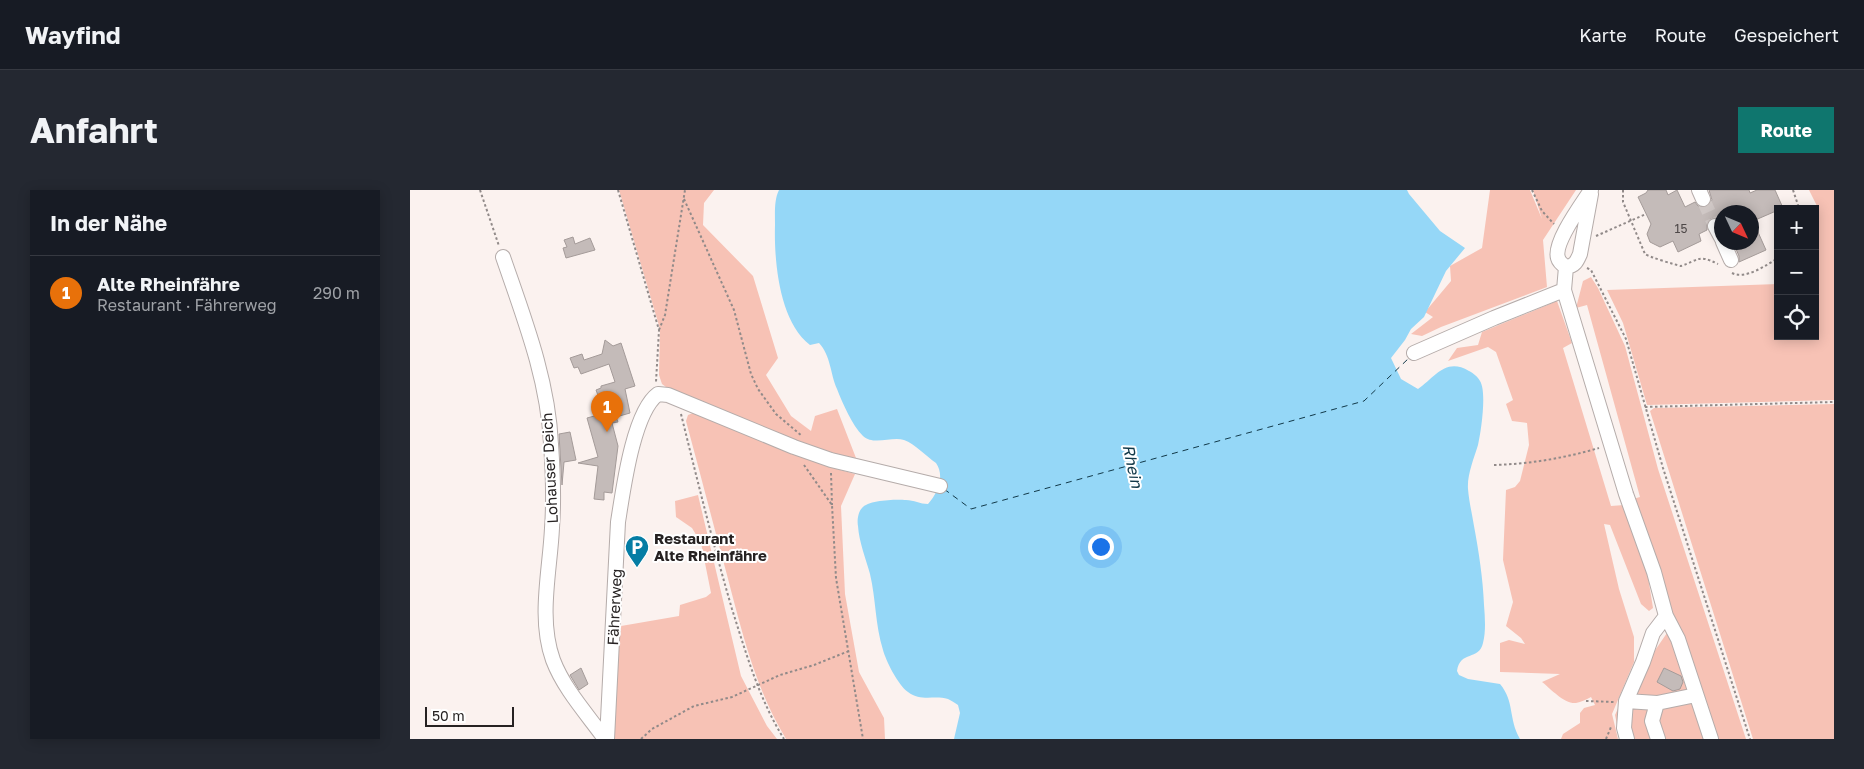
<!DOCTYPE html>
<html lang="de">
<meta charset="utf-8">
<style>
body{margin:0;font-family:"Golos Text",sans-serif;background:#242831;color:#f1f3f6}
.controls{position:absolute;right:15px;top:15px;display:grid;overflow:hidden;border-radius:0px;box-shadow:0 2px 12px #0003}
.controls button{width:45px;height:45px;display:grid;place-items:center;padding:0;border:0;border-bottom:1px solid #363941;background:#171b24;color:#f1f3f6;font:25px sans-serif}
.compass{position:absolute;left:1304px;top:15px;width:45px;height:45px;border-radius:50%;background:#171b24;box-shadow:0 2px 12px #0003;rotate:134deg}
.scale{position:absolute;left:15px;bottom:12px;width:89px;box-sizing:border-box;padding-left:5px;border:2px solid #262222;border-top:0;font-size:14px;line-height:18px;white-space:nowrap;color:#262222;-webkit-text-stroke:4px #fff;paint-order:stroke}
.you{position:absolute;left:690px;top:356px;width:18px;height:18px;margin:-12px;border:4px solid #fff;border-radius:50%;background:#1a73e8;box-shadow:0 0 0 8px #1a73e833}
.badge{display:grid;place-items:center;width:32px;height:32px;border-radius:50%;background:#0f766e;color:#fff;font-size:16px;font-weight:700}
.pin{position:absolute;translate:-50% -41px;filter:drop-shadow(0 1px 2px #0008)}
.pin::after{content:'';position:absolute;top:26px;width:18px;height:15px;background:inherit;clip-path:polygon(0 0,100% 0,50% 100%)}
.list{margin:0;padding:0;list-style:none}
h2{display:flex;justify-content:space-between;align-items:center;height:65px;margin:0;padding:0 20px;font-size:21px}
h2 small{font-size:16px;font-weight:400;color:#9ea1a6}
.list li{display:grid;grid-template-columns:32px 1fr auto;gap:15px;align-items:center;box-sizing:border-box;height:75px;padding:0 20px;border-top:1px solid #363941}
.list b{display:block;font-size:19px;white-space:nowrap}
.list p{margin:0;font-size:16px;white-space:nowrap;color:#9ea1a6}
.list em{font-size:16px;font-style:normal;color:#9ea1a6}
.icon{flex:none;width:28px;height:28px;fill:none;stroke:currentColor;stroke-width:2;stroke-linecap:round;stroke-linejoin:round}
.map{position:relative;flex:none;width:1424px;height:549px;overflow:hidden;border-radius:0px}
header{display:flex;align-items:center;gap:30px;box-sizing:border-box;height:70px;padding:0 25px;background:#171b24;border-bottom:1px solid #363941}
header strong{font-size:24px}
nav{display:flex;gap:28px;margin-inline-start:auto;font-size:18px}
.intro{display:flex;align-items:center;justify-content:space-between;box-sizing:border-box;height:120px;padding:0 30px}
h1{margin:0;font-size:35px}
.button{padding:12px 22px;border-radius:0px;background:#0f766e;color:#fff;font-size:18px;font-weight:700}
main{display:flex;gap:30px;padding:0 30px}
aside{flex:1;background:#171b24;border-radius:0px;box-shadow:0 2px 12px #0003}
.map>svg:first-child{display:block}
.green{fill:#f7c2b5}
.water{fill:#95d7f7}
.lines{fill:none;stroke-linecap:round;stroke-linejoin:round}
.ferry{stroke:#123949;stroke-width:1;stroke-dasharray:6 5;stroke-linecap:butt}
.building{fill:#c4bbb9;stroke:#a49b99}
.minor-tunnel{stroke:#d0c8c6;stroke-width:14;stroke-dasharray:14 7;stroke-linecap:butt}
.minor-casing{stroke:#b5acaa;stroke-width:16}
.path{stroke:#918a89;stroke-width:2;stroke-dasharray:2.5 2.5;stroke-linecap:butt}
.minor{stroke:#fff;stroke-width:14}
.labels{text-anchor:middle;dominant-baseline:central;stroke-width:4;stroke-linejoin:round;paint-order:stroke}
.number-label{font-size:12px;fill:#4e4848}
.street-label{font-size:15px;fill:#262222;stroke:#fff}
.poi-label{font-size:15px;font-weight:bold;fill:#262222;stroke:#fff;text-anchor:start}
.water-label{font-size:16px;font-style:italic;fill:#123949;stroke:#fff}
</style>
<header>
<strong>Wayfind</strong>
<nav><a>Karte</a><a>Route</a><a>Gespeichert</a></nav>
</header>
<div class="intro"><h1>Anfahrt</h1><a class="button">Route</a></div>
<main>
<aside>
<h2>In der Nähe<small></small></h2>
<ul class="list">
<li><span class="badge" style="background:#e8710a">1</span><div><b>Alte Rheinfähre</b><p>Restaurant · Fährerweg</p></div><em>290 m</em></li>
</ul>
</aside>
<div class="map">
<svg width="1424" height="549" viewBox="0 0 1424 549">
<rect width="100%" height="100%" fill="#fbf2ef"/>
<path class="green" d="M209,0H304L294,13L293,35L343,86L368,168L356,185L381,226L401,241L405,226L427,219L446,268L424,265L260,200L252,194L249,185L250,139Z
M1080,0H1120L1132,29L1123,0H1166L1133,50L1137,97L1031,137L1012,146L1001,144L1023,127L1015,122L1041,91L1040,76L1072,58Z
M1399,0H1424V210L1237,215L1213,133L1197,100L1368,94V146H1405V28L1408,18Z
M1181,87L1188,98L1215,156L1248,279L1336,549H1305L1223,309L1230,307L1177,115L1166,118L1173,91Z
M1147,111L1162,153L1153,158L1201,316L1214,315L1238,387L1243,418L1239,421L1231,414L1200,335L1194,334L1209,399L1224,447V472L1202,524L1208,549H1151L1153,544L1170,533V523L1174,518L1185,515L1181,507C1177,509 1171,512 1166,513C1154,514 1141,499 1132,492L1150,484L1090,482V453L1099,450L1115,454L1111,448L1096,436L1103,412L1093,370L1096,300L1105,297L1110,291L1119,255L1117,233L1102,231L1096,214L1103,210L1086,162L1078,157L1038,171L1047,158L1068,155L1072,142Z
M1424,214V549H1343L1240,221L1244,218Z
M283,223L416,276L445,284L431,316L435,404L449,482L474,528L475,549H376C345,498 332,442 317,385C303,334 290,282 276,231L278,225Z
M288,305L331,486L357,536L367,549H201L207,444L211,436L269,426L270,415L296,407L301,403L291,353L282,338L266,327L265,311Z
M1257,443L1265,451L1297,549H1210L1205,525L1232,466L1239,469Z"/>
<path class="water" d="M369,0H997L999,4L1030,41L1055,58L1036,81L1014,127L1001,139L995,150L981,168L991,189L1008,199C1025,187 1036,167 1059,181C1063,183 1068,187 1070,191C1077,202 1071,242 1068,255C1064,268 1057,285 1058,299C1059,311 1062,324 1064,336C1069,363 1073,389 1074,415C1075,428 1076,441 1073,453C1069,471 1050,460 1047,481L1049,485L1058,489L1090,494C1105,512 1098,528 1110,549H544L550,523L548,515C545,513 542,511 538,509C524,505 511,512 498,502C488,495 476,471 473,460C465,435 466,409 460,384C456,369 449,352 448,336C447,331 448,322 452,318C458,310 486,309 496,310C504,310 510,314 518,314C528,303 535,286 526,273C516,266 505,254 494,250C482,246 464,256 453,246C442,235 433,214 427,199C420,183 421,166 409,153L400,155C369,131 364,71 365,35C365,23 364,10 369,0Z"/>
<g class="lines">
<path class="ferry" d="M534,299L561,319L954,211L999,168"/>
</g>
<path class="building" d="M1238,0H1256L1258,5L1267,0L1275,17L1285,12L1288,16L1293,18L1297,17L1302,10L1299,0H1339L1340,3L1347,0H1365L1373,18L1343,31L1356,60L1329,72V66L1323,52H1342V22H1312V30L1306,27L1300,29L1297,32V40L1289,44L1291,51L1268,62L1263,51L1250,57L1240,52L1237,44L1241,34L1228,7L1236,3Z
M163,47L165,54L180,48L185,60L156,68L153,58L157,57L154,50Z
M195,150L203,156L211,153L225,196L215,199L220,223L206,227L208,232L202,233L208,256L202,303L194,302V310L184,309L188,276L168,273L188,267L177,228L188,225L184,210L189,208L186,200L191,198V196L205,192L199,174L171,184L168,177L164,178L160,168L172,164L174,170L192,164Z
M160,242L166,270L154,272L152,295L149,244Z
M171,478L178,494L169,500L160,485Z
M1254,478L1271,486L1273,492L1270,499L1263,501L1247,492Z"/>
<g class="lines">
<path class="minor-tunnel" d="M1293,9L1305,36"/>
<g class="minor-casing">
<path id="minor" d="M1289,0L1293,9
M1305,36L1312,49
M1313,52L1321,70
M93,67C114,128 138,189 141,254C143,282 144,311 142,338C140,381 128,428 143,470C154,499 177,524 195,549
M1156,77C1153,75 1149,72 1148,68C1143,53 1172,14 1181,0
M1156,77C1165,76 1167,71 1170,64L1181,4
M1154,100L1216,304L1244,382L1256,426L1268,449L1301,549
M1004,163L1084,128L1154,100L1156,77
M1256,426L1243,443L1233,472L1216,511L1247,513L1286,505
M1216,511L1214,538L1217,549
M1247,513L1242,531L1248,549
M197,549L208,332C213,301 223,222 248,204L258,205L384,257L421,270L530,296"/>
</g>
<path class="path" d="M70,0L89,56
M208,0L249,140L246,192
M1122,0L1132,21L1144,34
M1213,0V12L1235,64C1239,67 1266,75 1271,76C1289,70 1288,64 1308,74
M1383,0L1388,15L1386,19
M274,9L324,120L341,184L348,199L366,224L392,246
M1368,37L1365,44L1368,57
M1186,46L1236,24
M1177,78L1181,80L1216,149L1253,278L1340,549
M1322,83C1335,90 1357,75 1368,68
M249,140L255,125L275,0
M1235,217L1424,212
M271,224C287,289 303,354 322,419C336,463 349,509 374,549
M394,275L422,315L426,388L453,549
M1084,275C1120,274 1155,268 1189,258
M421,283L422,315
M1176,511L1204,512
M231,549L242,539L284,516L322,507L370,485L404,475L439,461
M1196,549L1201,537"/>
<use href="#minor" class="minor"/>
</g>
<defs>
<g id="parking-pin" transform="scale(1.25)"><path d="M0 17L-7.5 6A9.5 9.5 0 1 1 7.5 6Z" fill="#057da4" stroke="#fff"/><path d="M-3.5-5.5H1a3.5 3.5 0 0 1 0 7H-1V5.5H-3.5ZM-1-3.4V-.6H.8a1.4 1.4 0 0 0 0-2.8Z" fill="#fff"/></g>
</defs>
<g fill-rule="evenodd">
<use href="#parking-pin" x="227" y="357"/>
</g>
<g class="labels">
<g class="number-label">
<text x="1271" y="38">15</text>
</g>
<g class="street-label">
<text transform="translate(139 278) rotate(-93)">Lohauser Deich</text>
<text transform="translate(204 417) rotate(-87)">Fährerweg</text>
</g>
<g class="poi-label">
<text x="244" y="348">Restaurant<tspan x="244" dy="17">Alte Rheinfähre</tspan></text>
</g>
<g class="water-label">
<text transform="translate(723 276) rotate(78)">Rhein</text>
</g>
</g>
</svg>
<div class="controls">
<button>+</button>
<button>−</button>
<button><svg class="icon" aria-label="locate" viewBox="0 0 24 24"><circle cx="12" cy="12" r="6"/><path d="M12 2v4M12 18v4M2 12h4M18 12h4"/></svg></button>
</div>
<svg class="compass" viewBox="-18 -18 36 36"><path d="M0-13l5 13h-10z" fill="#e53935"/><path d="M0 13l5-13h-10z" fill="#9ea1a6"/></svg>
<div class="scale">50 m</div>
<div class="you"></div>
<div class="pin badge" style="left:197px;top:242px;background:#e8710a">1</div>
</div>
</main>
